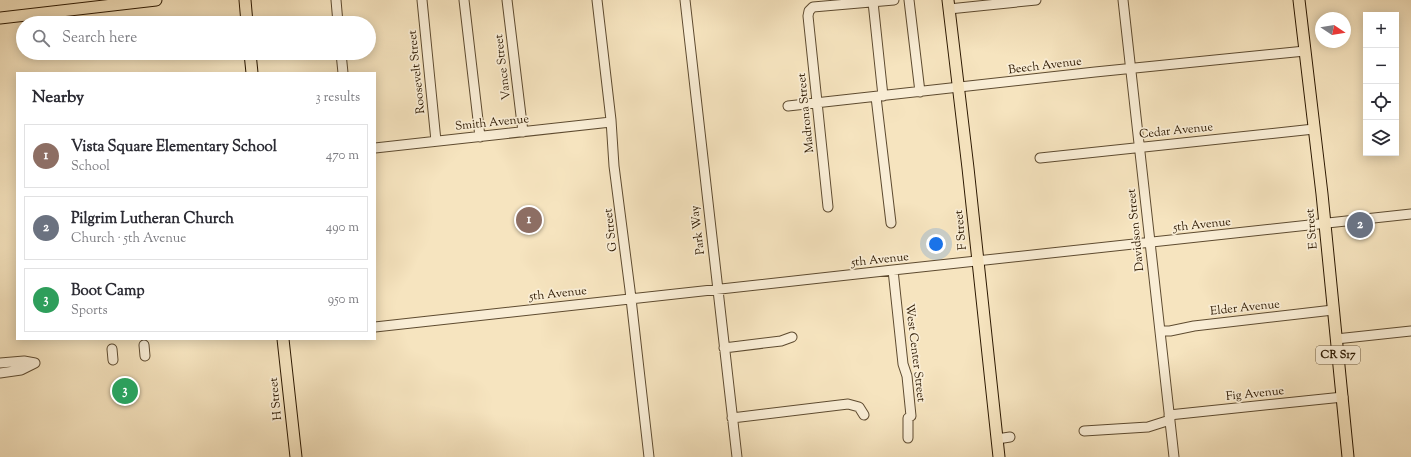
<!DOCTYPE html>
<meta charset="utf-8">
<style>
body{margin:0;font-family:"Sorts Mill Goudy",serif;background:#f2f2f3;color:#2b2b33}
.controls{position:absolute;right:12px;top:12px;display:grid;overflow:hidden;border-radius:0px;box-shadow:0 2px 10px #0003}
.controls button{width:36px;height:36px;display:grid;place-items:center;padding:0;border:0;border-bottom:1px solid #e1e1e2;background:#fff;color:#2b2b33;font:20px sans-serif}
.compass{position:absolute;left:1315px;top:12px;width:36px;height:36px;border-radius:50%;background:#fff;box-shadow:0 2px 10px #0003;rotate:102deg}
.you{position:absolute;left:936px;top:244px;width:14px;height:14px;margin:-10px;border:3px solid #fff;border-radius:50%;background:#1a73e8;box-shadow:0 0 0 6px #1a73e833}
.badge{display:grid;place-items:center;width:26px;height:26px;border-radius:50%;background:#0b8043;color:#fff;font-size:13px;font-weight:700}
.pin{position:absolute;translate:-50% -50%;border:2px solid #fff;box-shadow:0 1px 4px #0006}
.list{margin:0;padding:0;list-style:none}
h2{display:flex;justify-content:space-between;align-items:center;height:52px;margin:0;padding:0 16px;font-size:17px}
h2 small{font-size:13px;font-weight:400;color:#7c7c81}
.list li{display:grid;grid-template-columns:26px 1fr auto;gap:12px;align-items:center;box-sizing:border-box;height:64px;margin:0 8px 8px;padding:0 8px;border:1px solid #e1e1e2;border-radius:0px}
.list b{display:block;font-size:15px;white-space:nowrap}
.list p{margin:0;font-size:13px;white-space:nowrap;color:#7c7c81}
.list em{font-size:13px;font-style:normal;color:#7c7c81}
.icon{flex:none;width:22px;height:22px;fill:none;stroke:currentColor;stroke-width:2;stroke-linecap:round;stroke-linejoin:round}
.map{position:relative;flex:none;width:1411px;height:457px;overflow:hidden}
.search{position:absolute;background:#fff;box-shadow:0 2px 10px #0003;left:16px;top:16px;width:360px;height:44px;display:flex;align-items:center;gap:10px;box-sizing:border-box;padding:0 14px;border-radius:22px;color:#7c7c81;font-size:15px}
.panel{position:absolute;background:#fff;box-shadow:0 2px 10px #0003;left:16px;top:72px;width:360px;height:268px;border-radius:0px}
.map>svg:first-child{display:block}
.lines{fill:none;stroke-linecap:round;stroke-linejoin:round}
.minor-casing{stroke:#5e4b30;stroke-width:11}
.major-casing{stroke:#2c1800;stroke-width:13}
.minor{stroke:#f9edd5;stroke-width:9}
.major{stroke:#f6e4bf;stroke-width:11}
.labels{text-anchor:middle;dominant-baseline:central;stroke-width:3.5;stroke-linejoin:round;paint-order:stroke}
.shield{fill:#f9edd5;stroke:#6a5840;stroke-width:1}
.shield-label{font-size:11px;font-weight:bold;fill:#2c1800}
.street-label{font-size:12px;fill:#2c1800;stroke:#f9edd5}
</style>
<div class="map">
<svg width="1411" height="457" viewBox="0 0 1411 457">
<rect width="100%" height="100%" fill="#f6e4bf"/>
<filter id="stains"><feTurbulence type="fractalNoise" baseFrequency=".005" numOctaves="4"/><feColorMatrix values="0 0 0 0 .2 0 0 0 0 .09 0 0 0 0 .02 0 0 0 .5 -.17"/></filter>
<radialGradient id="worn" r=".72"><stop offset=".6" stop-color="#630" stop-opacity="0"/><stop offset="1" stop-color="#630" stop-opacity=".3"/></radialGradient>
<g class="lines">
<g class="minor-casing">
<path id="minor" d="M336,0L338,23
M422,0L436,141
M464,0L480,137
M507,0L523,132
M597,0L611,120L614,166L630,290L649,457
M685,0L737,457
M909,0L920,92
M1123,0L1174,457
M873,2L883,96
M949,9L1036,0
M341,53L343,73
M876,97L891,223
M788,106L1095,72L1305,51
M375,148L611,122
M1040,158L1314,129
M828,207L808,16L809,11L813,7L894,0
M893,270L903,364L907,376L911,416L908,418V438
M375,327L893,270L1411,214
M1161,331H1170L1194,326L1333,310
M1336,339L1411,331
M144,345L145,356
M724,348L781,341L792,337
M112,349L113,360
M0,363L24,361L35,363
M0,373L21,370L35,363
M1169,415L1343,397
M732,418L848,404L859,407L864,415
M1084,431L1148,427L1170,420
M997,439L1010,437"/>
</g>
<g class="major-casing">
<path id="major" d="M245,0L247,23
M948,0L968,168L999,457
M1299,0L1322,194L1348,457
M0,18L156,0
M250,53L252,73
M283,339L296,457"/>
</g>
<use href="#minor" class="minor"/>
<use href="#major" class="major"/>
</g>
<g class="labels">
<rect class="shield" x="1316" y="346" width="44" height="18" rx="3"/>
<g class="shield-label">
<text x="1338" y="355">CR S17</text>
</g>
<g class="street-label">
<text transform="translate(1045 66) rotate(-7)">Beech Avenue</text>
<text transform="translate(503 67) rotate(-97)">Vance Street</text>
<text transform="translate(417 72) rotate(-96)">Roosevelt Street</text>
<text transform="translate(806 113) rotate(-96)">Madrona Street</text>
<text transform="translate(492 123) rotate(-6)">Smith Avenue</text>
<text transform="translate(1176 131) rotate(-6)">Cedar Avenue</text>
<text transform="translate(1202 225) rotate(-6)">5th Avenue</text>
<text transform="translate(1312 229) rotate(-95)">E Street</text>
<text transform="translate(611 230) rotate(-97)">G Street</text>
<text transform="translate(698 230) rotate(-97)">Park Way</text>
<text transform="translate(961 230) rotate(-96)">F Street</text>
<text transform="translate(1136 230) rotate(-96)">Davidson Street</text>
<text transform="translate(880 260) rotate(-6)">5th Avenue</text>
<text transform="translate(558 294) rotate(-6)">5th Avenue</text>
<text transform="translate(1245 308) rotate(-6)">Elder Avenue</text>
<text transform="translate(915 353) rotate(83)">West Center Street</text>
<text transform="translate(1255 394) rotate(-6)">Fig Avenue</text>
<text transform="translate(276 399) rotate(-96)">H Street</text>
</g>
</g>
<rect width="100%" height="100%" filter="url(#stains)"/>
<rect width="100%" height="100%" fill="url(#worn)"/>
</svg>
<div class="controls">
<button>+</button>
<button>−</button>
<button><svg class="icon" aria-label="locate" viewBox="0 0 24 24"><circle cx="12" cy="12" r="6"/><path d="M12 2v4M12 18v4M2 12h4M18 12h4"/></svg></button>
<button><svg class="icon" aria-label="layers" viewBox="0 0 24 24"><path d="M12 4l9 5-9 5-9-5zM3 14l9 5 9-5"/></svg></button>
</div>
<svg class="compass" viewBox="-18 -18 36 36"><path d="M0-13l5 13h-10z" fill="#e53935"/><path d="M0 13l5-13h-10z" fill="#7c7c81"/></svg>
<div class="you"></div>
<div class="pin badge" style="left:529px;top:220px;background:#8d6e63">1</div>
<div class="pin badge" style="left:1360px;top:225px;background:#6b7280">2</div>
<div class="pin badge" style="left:125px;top:391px;background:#2e9e5b">3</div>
<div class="search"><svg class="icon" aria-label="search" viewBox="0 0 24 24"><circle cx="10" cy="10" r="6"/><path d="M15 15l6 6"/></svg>Search here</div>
<section class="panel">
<h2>Nearby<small>3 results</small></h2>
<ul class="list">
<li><span class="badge" style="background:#8d6e63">1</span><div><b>Vista Square Elementary School</b><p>School</p></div><em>470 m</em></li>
<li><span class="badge" style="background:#6b7280">2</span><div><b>Pilgrim Lutheran Church</b><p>Church · 5th Avenue</p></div><em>490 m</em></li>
<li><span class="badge" style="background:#2e9e5b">3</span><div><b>Boot Camp</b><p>Sports</p></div><em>950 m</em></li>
</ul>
</section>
</div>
